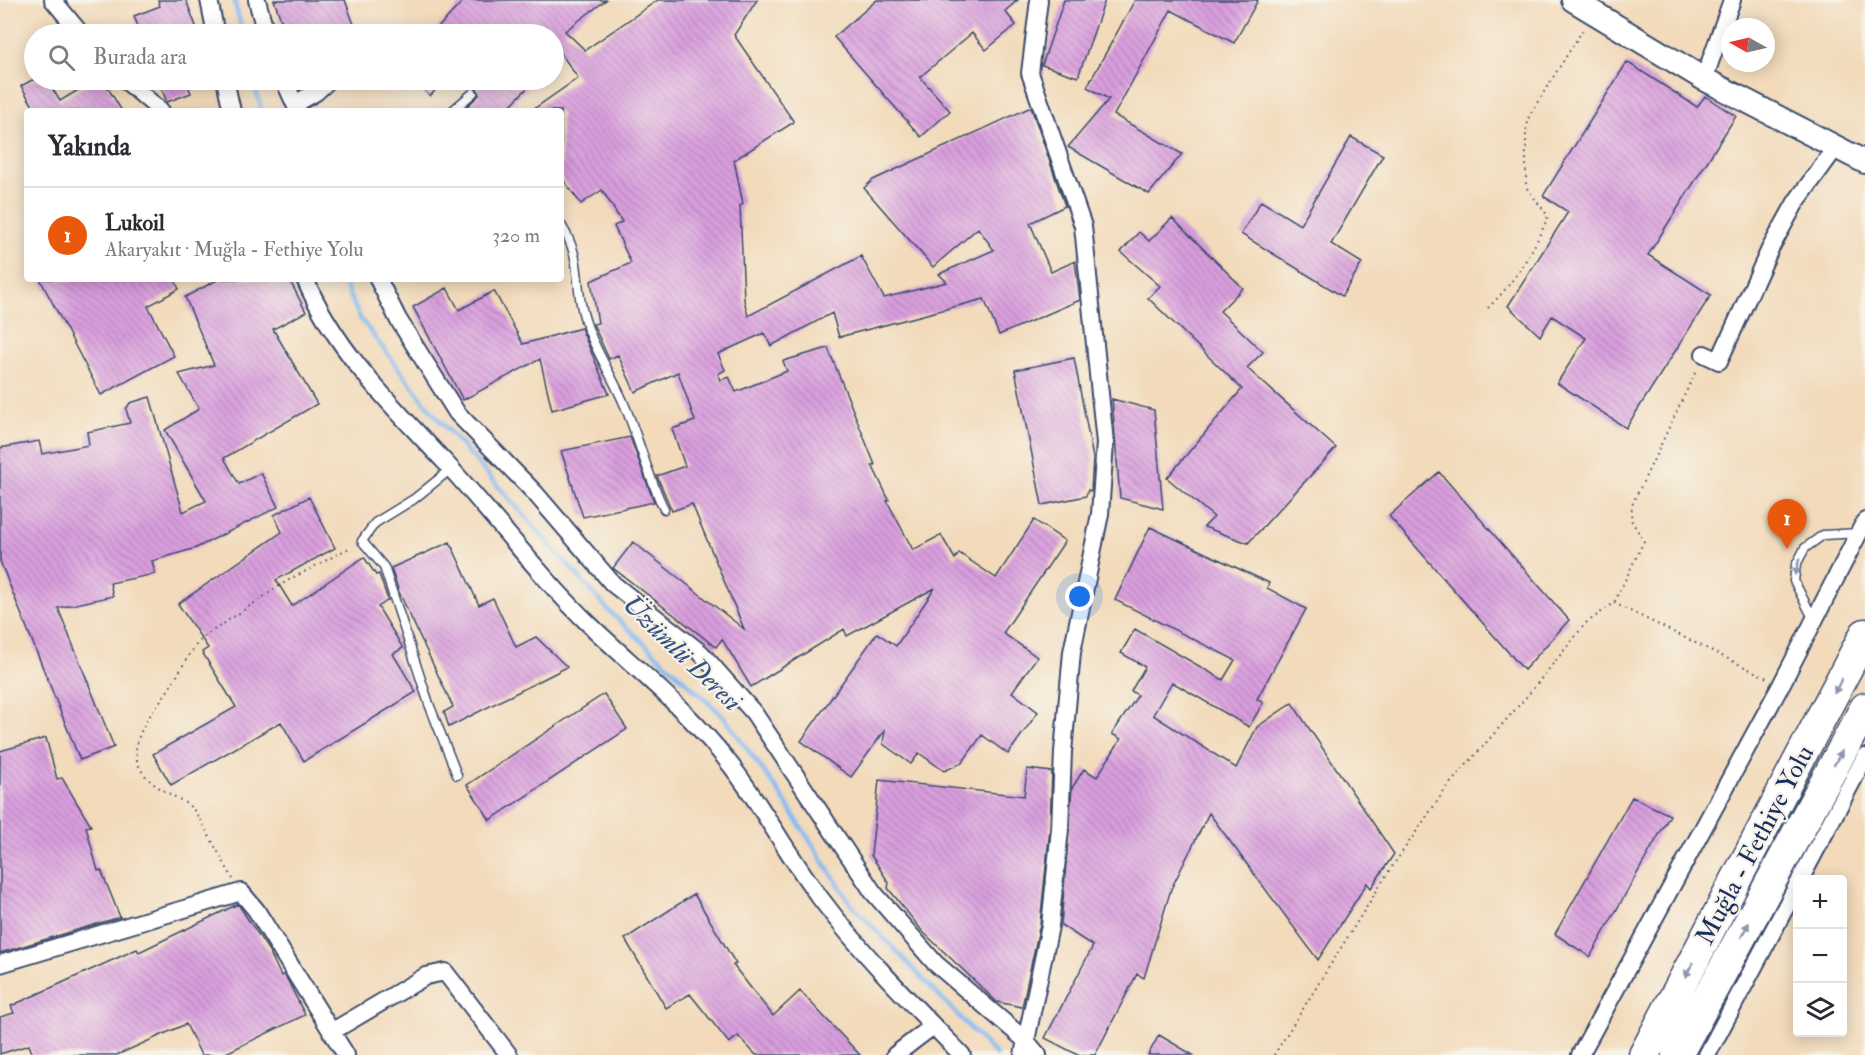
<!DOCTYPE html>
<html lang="tr">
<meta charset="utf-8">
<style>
body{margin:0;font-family:"IM FELL Double Pica",serif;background:#f2f2f3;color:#2b2b33}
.controls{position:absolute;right:18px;bottom:18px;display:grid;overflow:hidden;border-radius:6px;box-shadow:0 3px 15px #0003}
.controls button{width:54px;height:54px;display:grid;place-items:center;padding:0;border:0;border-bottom:2px solid #e1e1e2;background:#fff;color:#2b2b33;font:30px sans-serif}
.compass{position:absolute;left:1721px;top:18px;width:54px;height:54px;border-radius:50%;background:#fff;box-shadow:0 3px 15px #0003;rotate:278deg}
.you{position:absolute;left:1080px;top:597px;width:21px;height:21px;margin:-15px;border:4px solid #fff;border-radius:50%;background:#1a73e8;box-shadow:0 0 0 9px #1a73e833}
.badge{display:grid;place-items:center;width:39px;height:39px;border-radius:50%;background:#ea580c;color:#fff;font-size:20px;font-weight:700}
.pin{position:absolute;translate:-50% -50px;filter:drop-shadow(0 2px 3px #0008)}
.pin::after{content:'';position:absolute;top:32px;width:21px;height:18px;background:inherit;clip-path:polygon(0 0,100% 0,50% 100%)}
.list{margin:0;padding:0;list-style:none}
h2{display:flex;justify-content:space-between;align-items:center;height:78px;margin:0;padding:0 24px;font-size:26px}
h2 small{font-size:20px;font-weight:400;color:#7c7c81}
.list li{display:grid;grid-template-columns:39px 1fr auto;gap:18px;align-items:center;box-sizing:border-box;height:96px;padding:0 24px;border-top:2px solid #e1e1e2}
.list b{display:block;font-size:22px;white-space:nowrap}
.list p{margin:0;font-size:20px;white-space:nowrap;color:#7c7c81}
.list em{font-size:20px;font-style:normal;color:#7c7c81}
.icon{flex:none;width:33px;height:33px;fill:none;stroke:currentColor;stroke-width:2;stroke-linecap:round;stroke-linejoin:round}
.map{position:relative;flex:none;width:1865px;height:1055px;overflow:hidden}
.search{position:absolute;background:#fff;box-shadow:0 3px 15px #0003;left:24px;top:24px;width:540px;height:66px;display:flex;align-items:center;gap:15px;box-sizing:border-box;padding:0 21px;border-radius:33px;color:#7c7c81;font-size:22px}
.panel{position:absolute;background:#fff;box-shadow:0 3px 15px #0003;left:24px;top:108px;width:540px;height:174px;border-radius:6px}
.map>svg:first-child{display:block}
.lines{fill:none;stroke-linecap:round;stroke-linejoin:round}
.stream{stroke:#82baf2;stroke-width:4.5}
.building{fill:url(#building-back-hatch)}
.lane-casing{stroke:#3b496c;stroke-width:11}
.street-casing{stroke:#3b496c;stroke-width:20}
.secondary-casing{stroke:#3b496c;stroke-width:26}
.highway-casing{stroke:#3b496c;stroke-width:33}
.path{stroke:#3b496c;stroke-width:2;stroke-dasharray:1.5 4.5;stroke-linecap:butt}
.lane{stroke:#fff;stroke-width:8}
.street{stroke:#fff;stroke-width:16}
.secondary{stroke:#fff;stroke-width:22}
.highway{stroke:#fff;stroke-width:30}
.oneway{fill:#8d97ae}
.labels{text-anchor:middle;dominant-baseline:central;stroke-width:4.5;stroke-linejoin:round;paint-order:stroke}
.street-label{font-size:26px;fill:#1b2f5e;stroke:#f7f3e8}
.water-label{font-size:27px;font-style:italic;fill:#355283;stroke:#f7f3e8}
</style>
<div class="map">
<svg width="1865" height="1055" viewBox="0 0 1865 1055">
<defs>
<pattern id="building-back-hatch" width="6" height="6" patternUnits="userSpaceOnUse" patternTransform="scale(1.5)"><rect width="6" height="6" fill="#da9fde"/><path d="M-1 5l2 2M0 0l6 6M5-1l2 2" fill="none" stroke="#b082b7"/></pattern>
</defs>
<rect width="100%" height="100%" fill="#f7f3e8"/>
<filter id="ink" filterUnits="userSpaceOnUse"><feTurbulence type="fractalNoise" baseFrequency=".0167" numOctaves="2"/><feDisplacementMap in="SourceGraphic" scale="12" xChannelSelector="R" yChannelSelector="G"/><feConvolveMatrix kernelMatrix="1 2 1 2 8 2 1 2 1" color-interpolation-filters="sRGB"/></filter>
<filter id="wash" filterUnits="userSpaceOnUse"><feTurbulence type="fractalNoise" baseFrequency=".008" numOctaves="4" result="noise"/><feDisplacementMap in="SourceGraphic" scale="24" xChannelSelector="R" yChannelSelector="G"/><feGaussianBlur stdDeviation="1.35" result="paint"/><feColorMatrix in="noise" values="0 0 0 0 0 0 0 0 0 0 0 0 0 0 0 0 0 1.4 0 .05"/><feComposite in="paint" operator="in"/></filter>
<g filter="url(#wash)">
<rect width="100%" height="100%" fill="#f2daba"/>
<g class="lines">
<path class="stream" d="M234,0L243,34
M253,80L262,111
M342,279L360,318L433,413L609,611L723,716L776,788L851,904L996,1055"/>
</g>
<g id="blocks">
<path class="building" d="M158,0H186L199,34H141L134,16L160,6Z
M274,0H345L356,30L343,34H286Z
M464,0H606L565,31L585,50L658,0H757L734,35L794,122L734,160L743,204L740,206L744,300L748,316L861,256L884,298L947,282L939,274L994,250L978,228L933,267L864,188L873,180L1031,107L1065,206L1030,223L1051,272L1075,261L1080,300L999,335L984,299L839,337L832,313L771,346L764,333L718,354L725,370L718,374L721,380L729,377L736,392L787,371L783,361L828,348L875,465H872L889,500L887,501L913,550L941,535L955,559L959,553L996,578L1034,520L1065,541L1003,633L1037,657L1012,692L1038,712L1008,754L982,735L962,763L944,771L919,753L911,764L883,744L885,730L851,777L801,741L877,633L896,646L935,588L847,636L844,629L751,687L722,639L716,647L613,568L633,542L744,629L692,504L672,511L657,476L685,466L672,429L695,421L678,372L635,392L618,355L609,359L593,324L598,323L591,281L631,263L614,226L622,222L602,190L581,204L561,177V111H531L578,78L560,52L554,60V34H432Z
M877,0H1018L1005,11L1016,25L986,50L972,33L920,77L950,111L921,137L834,37Z
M1064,0H1105L1078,77L1042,65Z
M1135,0H1258L1234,43L1171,10L1114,115L1182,154L1149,194L1068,147L1109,99L1087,87Z
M1627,62L1697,107L1705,96L1736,116L1648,255L1711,295L1626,428L1557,383L1586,338L1552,316L1540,336L1508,306L1568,212L1543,196Z
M32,80H47L60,101L95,80H103L122,111H36L21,86Z
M158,80H186L191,93L167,102Z
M413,80H445L430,96Z
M465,80H535L505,111H462L479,95L477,88Z
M1351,137L1383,155L1331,244L1362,263L1342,296L1241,234L1261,201L1300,225Z
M1172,218L1243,288L1220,311L1263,352L1247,368L1336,448L1248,543L1204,527L1214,517L1167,478L1242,389L1148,298L1160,286L1121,252L1139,232L1149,241Z
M40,279H174L179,289L148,306L174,356L101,395Z
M219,279H289L306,312L273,329L317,404L224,458L239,484L261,473L278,507L196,548L152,561L155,574L110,583L113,596L58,608L114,747L80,760L0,561V448L39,441L42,454L89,445L87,432L130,423L126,409L130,403L150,397L183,512L206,501L165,430L199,409L179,374L214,365L185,297Z
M447,288L459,310L494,291L523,344L581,328L609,394L552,410L540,359L463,400L413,307Z
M1074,358L1093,458L1091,491L1088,490L1086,496L1042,505L1015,370Z
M1112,399L1154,410L1163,509L1120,498Z
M630,437L654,502L583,517L561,451Z
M1439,472L1569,620L1524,670L1389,516Z
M309,497L335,548L276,580L292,606L364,557L376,575L379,574L388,600L378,607L403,648L393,654L416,692L304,761L281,722L171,785L153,754L236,707L202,652L208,648L178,604L282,532L274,515Z
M1150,527L1269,583L1267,588L1306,609L1257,699L1263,703L1249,727L1172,682L1153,715L1236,768L1257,727L1292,703L1394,854L1371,888L1367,883L1318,960L1209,813L1171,889L1144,978L1137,974L1095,1055H1078L1045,1038L1093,946L1061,925L1072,788L1084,769L1097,777L1121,739L1112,734L1138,695L1131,691L1145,667L1121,653L1135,629L1223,680L1235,660L1115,600Z
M450,542L479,605L493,598L516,647L536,637L567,667L449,727L444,712L453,707L399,592L391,568Z
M604,694L627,729L490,820L467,785Z
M46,738L57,779L62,778L91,826L86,827L98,871L101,870L120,917L0,953V751Z
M1027,769L1052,772L1050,828L1040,924L1022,1007L997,1002L923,932L888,888L889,883L871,855L879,780L1024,796Z
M1632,797L1670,815L1590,957L1555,934Z
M694,894L736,964L733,965L773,1016L800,991L860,1055H756L738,1036L729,1043L690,994L666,1008L625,939Z
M238,904L269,951L281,976L284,974L290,985L305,1015L222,1055H201L186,1024L117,1055H33L29,1045L0,1054V1017L14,1013L11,1006L137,949L139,952Z
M1159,1035L1193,1055H1148Z"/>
</g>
</g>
<g filter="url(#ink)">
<use href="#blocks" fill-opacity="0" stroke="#3b496c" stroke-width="1.5"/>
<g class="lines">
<g class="lane-casing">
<path id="lane" d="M452,111L473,93
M561,225C583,260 574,279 583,313C592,347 612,374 625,406C639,440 648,476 664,509
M451,469L414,499L375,523L362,541L384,567L429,704L457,775
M1814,620L1794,581L1796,565L1805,548L1823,535L1859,533"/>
</g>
<g class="street-casing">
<path id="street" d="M53,0L81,34
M209,0L216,34
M257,0L266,34
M1704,79L1732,0
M125,80L161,111
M225,80L232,111
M284,80L298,111
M295,104L316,92L329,80
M305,279C335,350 392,406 444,461C494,515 538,575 591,626C633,666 678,702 716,747C756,793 784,851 821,899C863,955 913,1005 962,1055
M378,279L398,319L457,413L535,493L613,584L701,653L754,713L873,892L935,963L1025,1040L1038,1055
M1704,354L1719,361L1770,249L1796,202L1836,147
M1800,880L1865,757
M0,964L241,892L256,910L346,1055
M331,1032L426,976L445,972L509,1055
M895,1055L933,1026
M1023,1055L1050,926L1060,829L1063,752L1072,652L1100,514L1105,443L1083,226L1030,73L1039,0
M1580,1055L1781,685L1865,521
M1707,1055L1798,884"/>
</g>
<g class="secondary-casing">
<path id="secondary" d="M1573,0L1704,79L1865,162"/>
</g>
<g class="highway-casing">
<path id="highway" d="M1644,1055L1865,634
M1677,1055L1865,708"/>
</g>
<path class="path" d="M1488,308C1513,284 1536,248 1548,216L1526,187V133L1529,116L1584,28
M1614,603L1767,678
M233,879C227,869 197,812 192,808C174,793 150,789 139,766C126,737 159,706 172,684C182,668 189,652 202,638L287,581L351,547
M1274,1055L1389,871L1447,787L1528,695L1586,623L1614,603L1644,541L1631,520L1632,505L1697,369"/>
<use href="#lane" class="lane"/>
<use href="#street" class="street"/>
<use href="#secondary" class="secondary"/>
<use href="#highway" class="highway"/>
</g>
<defs><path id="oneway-solid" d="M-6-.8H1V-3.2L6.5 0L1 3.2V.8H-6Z" transform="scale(1.5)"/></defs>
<g class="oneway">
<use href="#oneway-solid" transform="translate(1797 567) rotate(106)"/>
<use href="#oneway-solid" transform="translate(1838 686) rotate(117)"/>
<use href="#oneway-solid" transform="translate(1838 758) rotate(-61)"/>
<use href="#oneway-solid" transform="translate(1745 930) rotate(-62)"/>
<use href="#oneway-solid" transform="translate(1689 970) rotate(118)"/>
</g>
</g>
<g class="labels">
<g class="street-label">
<text transform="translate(1755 845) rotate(-62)">Muğla - Fethiye Yolu</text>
</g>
<g class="water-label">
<text transform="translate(682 653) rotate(44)">Üzümlü Deresi</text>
</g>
</g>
</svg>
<div class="controls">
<button>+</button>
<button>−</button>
<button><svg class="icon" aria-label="layers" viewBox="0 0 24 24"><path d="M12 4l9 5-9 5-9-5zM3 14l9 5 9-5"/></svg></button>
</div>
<svg class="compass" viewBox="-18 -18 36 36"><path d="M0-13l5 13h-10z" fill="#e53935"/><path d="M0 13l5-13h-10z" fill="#7c7c81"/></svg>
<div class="you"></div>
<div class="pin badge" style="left:1787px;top:549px">1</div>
<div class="search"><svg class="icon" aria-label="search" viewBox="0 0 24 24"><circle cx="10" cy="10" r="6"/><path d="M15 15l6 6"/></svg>Burada ara</div>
<section class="panel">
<h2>Yakında<small></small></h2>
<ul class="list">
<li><span class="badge">1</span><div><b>Lukoil</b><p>Akaryakıt · Muğla - Fethiye Yolu</p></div><em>320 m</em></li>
</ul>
</section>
</div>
